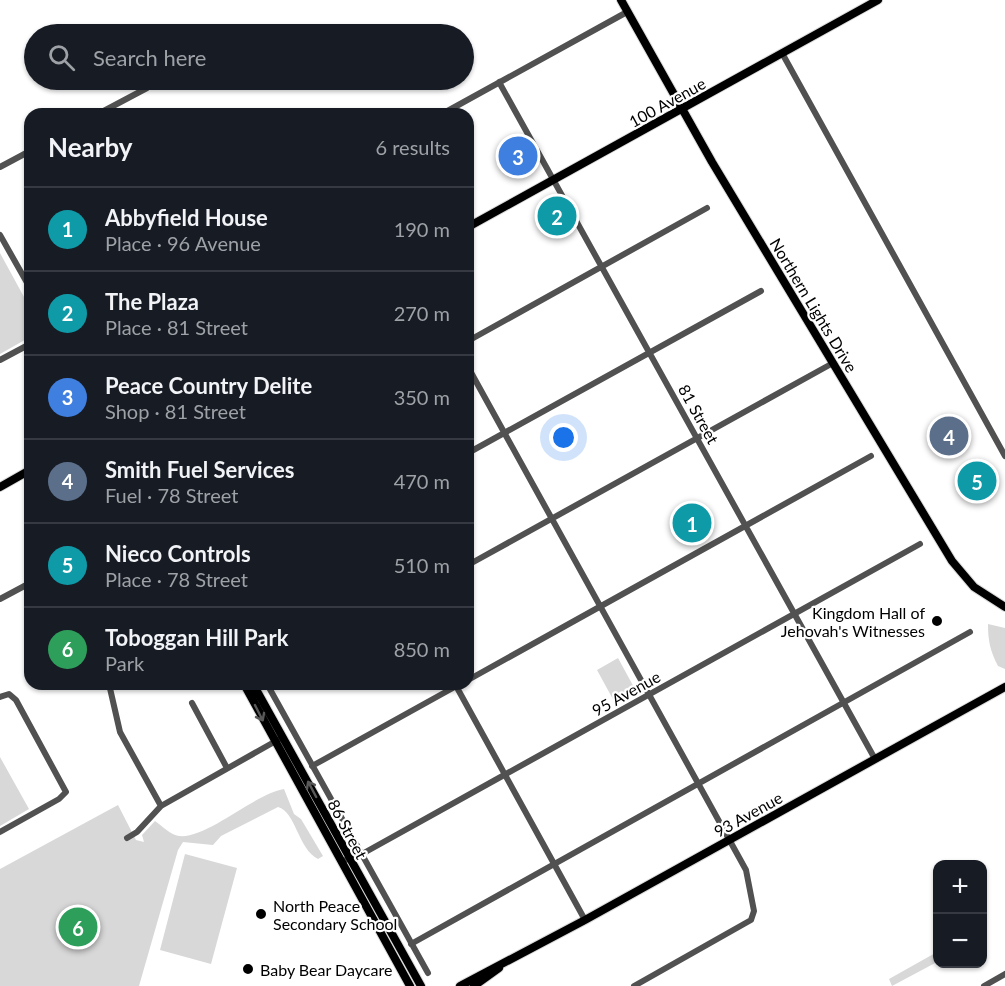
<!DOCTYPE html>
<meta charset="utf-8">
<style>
body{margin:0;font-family:Lato,sans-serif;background:#242831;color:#f1f3f6}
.controls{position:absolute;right:18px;bottom:18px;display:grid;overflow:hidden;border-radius:12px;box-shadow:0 2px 4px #0004}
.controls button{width:54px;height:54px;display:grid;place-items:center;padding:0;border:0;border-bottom:2px solid #363941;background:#171b24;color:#f1f3f6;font:30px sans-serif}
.you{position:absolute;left:564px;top:438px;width:21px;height:21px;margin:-15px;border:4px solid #fff;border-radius:50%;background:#1a73e8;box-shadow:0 0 0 9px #1a73e833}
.badge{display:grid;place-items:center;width:39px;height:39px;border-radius:50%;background:#d93025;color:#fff;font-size:20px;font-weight:700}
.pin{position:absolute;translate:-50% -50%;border:3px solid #fff;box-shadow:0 2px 6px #0006}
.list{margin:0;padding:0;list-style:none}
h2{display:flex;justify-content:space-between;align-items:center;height:78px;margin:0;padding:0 24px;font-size:26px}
h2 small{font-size:20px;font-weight:400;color:#9ea1a6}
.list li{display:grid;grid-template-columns:39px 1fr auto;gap:18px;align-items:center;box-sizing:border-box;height:84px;padding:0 24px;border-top:2px solid #363941}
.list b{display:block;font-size:22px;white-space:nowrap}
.list p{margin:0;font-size:20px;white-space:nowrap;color:#9ea1a6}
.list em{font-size:20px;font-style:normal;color:#9ea1a6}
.icon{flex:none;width:33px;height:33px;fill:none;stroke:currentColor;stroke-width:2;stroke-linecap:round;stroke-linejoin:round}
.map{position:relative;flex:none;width:1005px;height:986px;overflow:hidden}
.search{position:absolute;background:#171b24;box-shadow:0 2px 4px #0004;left:24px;top:24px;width:450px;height:66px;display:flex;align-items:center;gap:15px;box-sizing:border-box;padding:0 21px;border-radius:33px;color:#9ea1a6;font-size:22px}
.panel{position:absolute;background:#171b24;box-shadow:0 2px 4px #0004;left:24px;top:108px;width:450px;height:582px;border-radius:18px}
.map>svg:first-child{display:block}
.green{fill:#d8d8d8}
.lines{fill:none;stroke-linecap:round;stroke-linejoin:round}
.major-casing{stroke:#dbdbdb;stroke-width:10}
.minor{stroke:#515151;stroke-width:6}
.major{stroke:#000;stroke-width:8}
.oneway{stroke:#595959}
.poi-dot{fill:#000;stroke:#fff;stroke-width:2}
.labels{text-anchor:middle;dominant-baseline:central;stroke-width:4.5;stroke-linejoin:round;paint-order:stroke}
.street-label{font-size:16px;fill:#000;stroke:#fff}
.poi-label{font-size:16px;fill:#000;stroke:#fff;text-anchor:start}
</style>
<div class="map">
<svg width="1005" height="986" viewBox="0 0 1005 986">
<rect width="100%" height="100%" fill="#fff"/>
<path class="green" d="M0,253L30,308V337L0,354Z
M988,624L1005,628V669L998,666C990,651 988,640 988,624Z
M618,658L636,691L615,703L597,670Z
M0,757L29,809L0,826Z
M284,789L294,814L301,819L323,856L318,859C298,849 296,812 278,807L221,836L213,845L183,842L178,850L139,986H0V869L118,805L136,840L144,842L142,835L155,821C162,826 171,835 179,836C207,839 254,794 284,789Z
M185,854L237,868L211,964L160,950Z
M937,952V962L892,986L889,979Z"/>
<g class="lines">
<g class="major-casing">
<path id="major" d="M621,0L712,162L952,561L974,587L1005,607
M468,227L878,0
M0,487L30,470
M244,684L410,986
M253,684L421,986
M460,986L585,920L1005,687
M474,986L499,968"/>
</g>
<path class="minor" d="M782,53L1005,456
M499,82L875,759
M98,114L147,88
M442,114L627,12
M0,167L30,151
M0,235L30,288
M468,341L707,208
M0,360L30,344
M468,367L746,870L754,911L751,920L634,986
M468,453L761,291
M468,565L833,363
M0,599L30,583
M468,680L871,456
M109,684L120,732L161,806
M267,684L428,973
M455,684L585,920
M0,697L9,694L16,700L66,792L59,799L0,832
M192,703L227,768
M312,766L460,684
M127,838L137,832L161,806L283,737
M343,861L362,854L920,544
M411,944L970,632
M984,986L1005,974"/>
<use href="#major" class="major"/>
</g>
<defs><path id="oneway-shaft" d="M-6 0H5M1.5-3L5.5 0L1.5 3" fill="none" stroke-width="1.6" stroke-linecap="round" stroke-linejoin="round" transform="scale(1.5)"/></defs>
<g class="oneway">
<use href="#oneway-shaft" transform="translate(259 713) rotate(63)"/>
<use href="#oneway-shaft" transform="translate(312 789) rotate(-118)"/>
</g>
<g class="poi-dot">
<circle cx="937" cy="621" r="6"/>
<circle cx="261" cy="914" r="6"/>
<circle cx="248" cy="969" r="6"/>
</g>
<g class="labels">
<g class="street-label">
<text transform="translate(667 102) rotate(-29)">100 Avenue</text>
<text transform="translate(814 305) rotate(59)">Northern Lights Drive</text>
<text transform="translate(699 414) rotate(61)">81 Street</text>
<text transform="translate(626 693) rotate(-29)">95 Avenue</text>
<text transform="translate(748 814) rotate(-29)">93 Avenue</text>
<text transform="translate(348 829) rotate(62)">86 Street</text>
</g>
<g class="poi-label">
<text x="925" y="612" text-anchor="end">Kingdom Hall of<tspan x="925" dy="18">Jehovah's Witnesses</tspan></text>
<text x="273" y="905">North Peace<tspan x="273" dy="18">Secondary School</tspan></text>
<text x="260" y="969">Baby Bear Daycare</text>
</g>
</g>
</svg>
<div class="controls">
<button>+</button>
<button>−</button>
</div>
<div class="you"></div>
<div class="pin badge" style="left:692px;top:523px;background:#0f9aa8">1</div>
<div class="pin badge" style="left:557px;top:216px;background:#0f9aa8">2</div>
<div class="pin badge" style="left:518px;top:156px;background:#3f7fe0">3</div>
<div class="pin badge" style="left:949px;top:436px;background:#5c6f8a">4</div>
<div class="pin badge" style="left:977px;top:481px;background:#0f9aa8">5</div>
<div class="pin badge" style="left:78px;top:927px;background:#2e9e5b">6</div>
<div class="search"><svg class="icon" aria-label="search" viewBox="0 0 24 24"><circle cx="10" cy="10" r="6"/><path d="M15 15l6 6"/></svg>Search here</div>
<section class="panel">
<h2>Nearby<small>6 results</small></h2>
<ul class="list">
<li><span class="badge" style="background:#0f9aa8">1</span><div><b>Abbyfield House</b><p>Place · 96 Avenue</p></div><em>190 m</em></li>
<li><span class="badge" style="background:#0f9aa8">2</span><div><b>The Plaza</b><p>Place · 81 Street</p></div><em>270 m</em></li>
<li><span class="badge" style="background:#3f7fe0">3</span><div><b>Peace Country Delite</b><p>Shop · 81 Street</p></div><em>350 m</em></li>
<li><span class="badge" style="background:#5c6f8a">4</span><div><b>Smith Fuel Services</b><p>Fuel · 78 Street</p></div><em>470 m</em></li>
<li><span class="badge" style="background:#0f9aa8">5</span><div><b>Nieco Controls</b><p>Place · 78 Street</p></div><em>510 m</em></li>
<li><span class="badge" style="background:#2e9e5b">6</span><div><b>Toboggan Hill Park</b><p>Park</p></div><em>850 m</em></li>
</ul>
</section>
</div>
